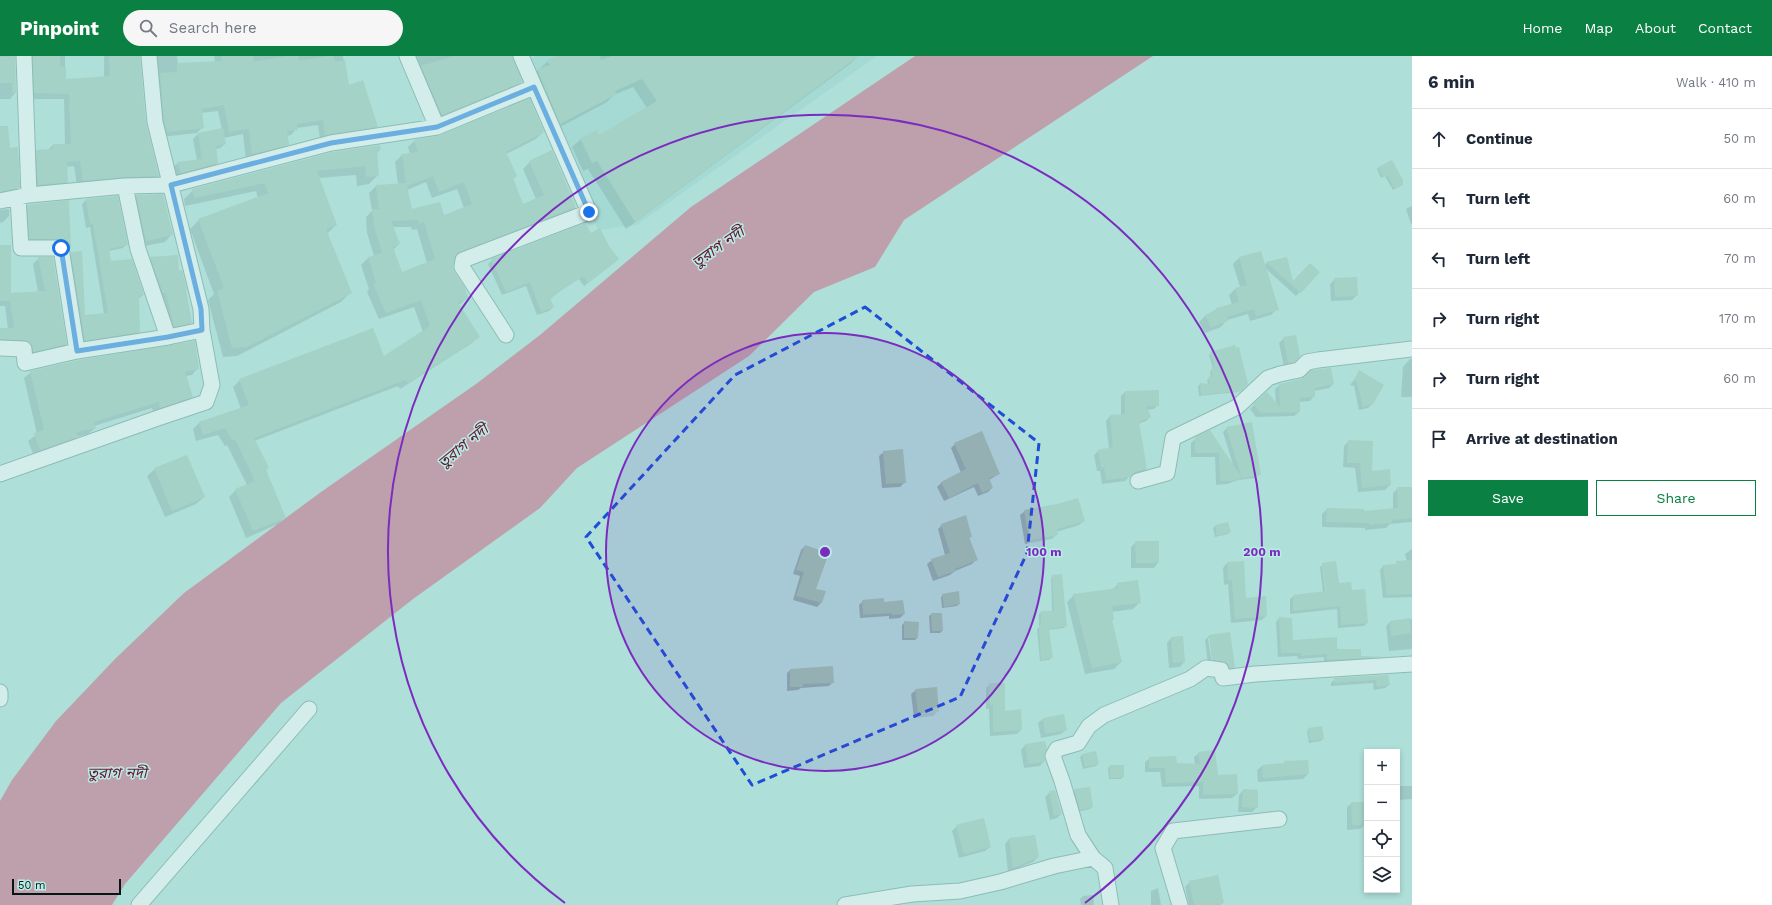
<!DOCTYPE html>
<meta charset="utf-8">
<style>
body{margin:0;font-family:"Work Sans","Noto Sans Bengali",sans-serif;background:#f6f6f7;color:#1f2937}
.controls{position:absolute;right:12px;bottom:12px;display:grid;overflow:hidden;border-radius:0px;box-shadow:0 2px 6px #0003}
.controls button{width:36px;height:36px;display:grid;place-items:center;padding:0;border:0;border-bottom:1px solid #e0e1e3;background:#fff;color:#1f2937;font:20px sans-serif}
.scale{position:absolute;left:12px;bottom:10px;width:109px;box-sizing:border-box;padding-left:4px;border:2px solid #041715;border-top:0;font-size:11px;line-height:14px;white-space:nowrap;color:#041715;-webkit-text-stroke:3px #baece6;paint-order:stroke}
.stop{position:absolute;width:12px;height:12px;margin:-9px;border:3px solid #1a73e8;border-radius:50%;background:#fff}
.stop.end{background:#1a73e8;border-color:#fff;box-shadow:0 1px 4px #0008}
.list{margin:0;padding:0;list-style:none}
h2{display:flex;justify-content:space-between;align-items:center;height:52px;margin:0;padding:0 16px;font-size:17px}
h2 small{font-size:13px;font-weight:400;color:#747a83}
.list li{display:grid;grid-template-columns:26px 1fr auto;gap:12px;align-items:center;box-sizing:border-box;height:60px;padding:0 16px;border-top:1px solid #e0e1e3}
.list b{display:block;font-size:15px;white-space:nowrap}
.list em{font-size:13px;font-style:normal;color:#747a83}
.actions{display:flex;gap:8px;padding:12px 16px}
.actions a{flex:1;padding:9px 0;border:1px solid #0b8043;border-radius:0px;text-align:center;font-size:14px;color:#0b8043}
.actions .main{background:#0b8043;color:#fff}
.icon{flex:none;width:22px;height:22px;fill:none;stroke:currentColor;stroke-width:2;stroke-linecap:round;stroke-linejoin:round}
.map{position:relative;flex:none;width:1412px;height:849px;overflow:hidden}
header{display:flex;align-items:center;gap:24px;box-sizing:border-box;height:56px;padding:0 20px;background:#0b8043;color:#fff}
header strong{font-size:19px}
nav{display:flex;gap:22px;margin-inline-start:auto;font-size:14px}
.search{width:280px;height:36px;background:#f6f6f7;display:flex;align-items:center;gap:10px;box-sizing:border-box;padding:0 14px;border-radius:22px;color:#747a83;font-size:15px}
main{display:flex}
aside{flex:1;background:#fff}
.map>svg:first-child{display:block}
.built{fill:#9ad6cf}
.water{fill:#d15576}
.shadow{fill:#0003;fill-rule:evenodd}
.building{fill:#99c3b1;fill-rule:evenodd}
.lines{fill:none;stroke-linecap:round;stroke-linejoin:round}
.minor-casing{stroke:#64938e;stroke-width:17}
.minor{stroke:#fff;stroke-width:15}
.route{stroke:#1a73e8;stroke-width:5}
.marked{fill:none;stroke:#1d4ed8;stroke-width:3;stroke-dasharray:8 5;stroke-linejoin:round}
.ring{fill:none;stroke:#7b2cbf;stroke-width:2}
.labels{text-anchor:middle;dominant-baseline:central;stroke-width:3;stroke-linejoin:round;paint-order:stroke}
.water-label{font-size:15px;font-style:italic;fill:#661630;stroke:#baece6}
.centre{fill:#7b2cbf;stroke:#baece6;stroke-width:2}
.ring-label{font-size:12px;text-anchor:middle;font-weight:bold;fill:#7b2cbf;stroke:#baece6;stroke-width:3;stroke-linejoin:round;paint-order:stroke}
</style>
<header>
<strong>Pinpoint</strong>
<div class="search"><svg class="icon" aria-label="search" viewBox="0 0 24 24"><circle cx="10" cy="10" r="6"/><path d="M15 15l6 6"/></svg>Search here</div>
<nav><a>Home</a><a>Map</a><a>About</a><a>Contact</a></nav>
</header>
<main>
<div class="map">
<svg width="1412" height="849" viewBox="0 0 1412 849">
<rect width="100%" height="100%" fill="#aedfd9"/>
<path class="built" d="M536,0H877L637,169L598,174L520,8Z"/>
<path class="water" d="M915,0H1153L904,164L875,211L814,236L749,300L577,412L540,452L413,543L281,647L125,828L112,849H0V745L12,724L56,665L115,603L184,537L321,436L476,328L540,279L691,151Z"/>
<path class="shadow" d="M0,0H14L15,37L10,43H0Z
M24,0H65V24L104,22V1L105,0H139L145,67L158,120L152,126L77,130L74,110L66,111L67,126L61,132L32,134L31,101L37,95L48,94L53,89H65L64,43H29Z
M149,0H177L178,8L215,6L214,0H343L348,30L376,71L371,76L320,84L318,69L297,72L291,79L287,80L288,88L282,94L246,104L243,78L224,82L225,88L220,92L216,93L217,107L212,112L177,121L173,111L178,107L197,104L193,83L198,78L222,74L218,55L201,57L203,71L197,77L161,81Z
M409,0H516H511L521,26L516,31L437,64Z
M558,0H858L850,8L626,173L588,113L583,115L572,91L581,83L599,81L647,52L633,31L614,39L607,46L551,76L528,23L548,5Z
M543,76L536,83L506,98L516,120L513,123L522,149L536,143L523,113L530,106L575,151L568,158L454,203L452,210L453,216L467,242L459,249L479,280L472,287L400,333L398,330L254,385L285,461L278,468L246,482L229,441L236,434L247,429L227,389L225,390L218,379L196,385L193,373L200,366L241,353L233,331L240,324L384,301L423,276L414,251L379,263L367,236L369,233L361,209L368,202L374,200L367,177L366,161L372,155L369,137L376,130L398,128L395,106L402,99L410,98L408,91L415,84ZM426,126L432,142L457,133L464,152L443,160L411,155L407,134ZM392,171H411L412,174L417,173L427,207L401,218L393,194L399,188Z
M0,86L9,93L19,131L13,137L0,140Z
M380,94L376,98L378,119L369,128L357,130L356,119L319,122L336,169L327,178L350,237L341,246L237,300L223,301L208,244L214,238L190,173L199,164L258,142L256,135L185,150L184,143L193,134L333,97Z
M1379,111L1400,130L1393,134L1385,120L1381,122L1377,113Z
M136,140L172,178L165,186L139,191L129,147Z
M86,144L127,188L123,192L109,195L110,206L143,239L138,243L139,276L135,280L81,288L67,201L71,197L84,260L104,258L90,171L86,172L82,148Z
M68,145L70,195L63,201L23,190L21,157L28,149Z
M1412,150V168H1411L1406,153Z
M9,153V160L3,166L0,167V154Z
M0,190L10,238L38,236L33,208L39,202L66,288L60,294L28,301L0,289V273H8L5,250H0Z
M608,191L618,203L614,207L584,230L579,223L563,233L550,243L553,251L549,255L537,259L526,230L502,239L488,208L492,204Z
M1261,196L1264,209L1267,207L1286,202L1293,227L1318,216L1296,240L1265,212L1277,253L1271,259L1250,265L1248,258L1227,264L1221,271L1205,277L1199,266L1205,260L1217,253L1232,249L1229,239L1235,233L1240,231L1233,208L1239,202Z
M151,202L178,215L191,267L186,271L170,274L162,240L158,241L147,207Z
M1335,223L1357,239L1352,244L1331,245L1330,228Z
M1284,282L1299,299L1289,310L1284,311L1279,287Z
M1211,297L1247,328L1238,336L1199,340L1198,330L1200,328H1208L1207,324L1211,322L1210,316L1213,313L1209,299Z
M1410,303H1412V341H1401L1403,311Z
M198,312L192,319L186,320L192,341L185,347L154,357L152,352L94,370L95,372L88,378L76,381L70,387L34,400L28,385L37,378L24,322L31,316Z
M1360,316L1372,348L1368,352L1359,354L1354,330L1350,329Z
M1333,328L1329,332L1314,335V340L1310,345L1299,346V356L1294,360L1256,361L1250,353L1266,337L1276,348L1275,333L1280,329Z
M1158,335V349L1154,353L1147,354L1150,361L1146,365L1138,368L1146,413L1142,417L1130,420L1125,425L1102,428L1100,415H1097L1094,399L1098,395L1109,393L1106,365L1110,360L1121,359V340L1125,336Z
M1227,372L1259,418L1255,422L1238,424L1227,428L1216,429L1215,401H1191V387L1196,382L1210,375L1233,409L1223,376Z
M1349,385L1371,416L1390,429L1385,434L1358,436L1355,412L1343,411L1344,390Z
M955,388L999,418L989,424L992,432L988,436L978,440L974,431L944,445L937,431L941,427L961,417L951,392Z
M884,396L905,426L900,431L882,432L879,400Z
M186,400L204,441L196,448L165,461L147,420L155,413Z
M1398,432H1412V466L1390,468L1386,472L1365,474V472L1322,471V458L1327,453L1363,456L1393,454V437Z
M1025,455L1084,465L1079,469L1056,476L1057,478L1052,483L1025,488L1020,459Z
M965,460L971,480L969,483L976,504L972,508L955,515L950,519L933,525L927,508L932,504L945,499L938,473L942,469Z
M1215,470L1230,476L1228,478L1215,481L1213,472Z
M1136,486L1158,507L1154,512H1131V491Z
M805,490L815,533L821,547L817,551L793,544L800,520L793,518L801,494Z
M1412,493V541L1383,542L1380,514L1383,510L1407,506L1405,498Z
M1227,507L1245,543L1266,560L1262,564L1231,567L1228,528L1224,529L1223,512Z
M1323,508L1338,528L1351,535L1367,567L1364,570L1338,572L1337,553L1290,558V543L1294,540L1323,537L1320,511ZM1322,509H1324L1328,540H1326Z
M1053,520L1066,570L1064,572L1048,574L1052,601L1049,604L1040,605L1037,573L1039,571V558L1041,556H1052L1051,522Z
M1118,528L1140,546L1133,553L1112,556L1113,564L1111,566L1121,606L1114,613L1085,618L1067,546L1074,539L1112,534Z
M943,539L959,548L957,550L942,552L941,541Z
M863,545L883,547L904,558L900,562L889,563V560L860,562L859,549Z
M932,558L942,575L940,577H930L929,560Z
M1279,562L1292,585L1336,594L1360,601L1382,602L1380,604L1324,608V601L1298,603L1297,600L1278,601L1276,566Z
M1412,563V593L1389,595L1386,570L1390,566Z
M905,566L917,582L915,584H902V569Z
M1209,580L1234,611L1229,615L1214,609L1210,582H1208L1212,609L1208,608L1205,584Z
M1171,582L1184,606L1180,611L1169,612L1167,587Z
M790,614L833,626L829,630L801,632L798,634L787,635V617Z
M1387,620L1389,629L1385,632L1374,634L1373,627L1331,630V627L1335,623Z
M990,628L1004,656L1021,674L1017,678L990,680L989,653H986V632Z
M916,634L938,655L933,660L914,662L911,638Z
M1043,663L1066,674L1061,678L1041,682L1038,667Z
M1309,673L1323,683L1321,685L1309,687L1307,675Z
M1025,689L1043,699L1044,705L1040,710L1024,712L1021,694Z
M1095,696L1098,708L1096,710L1083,713L1080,701L1082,699Z
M1199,697L1217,720L1237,738L1232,742L1199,743V730L1162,731L1160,716H1145V706L1150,702L1176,708H1195L1194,701Z
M1285,706L1308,718L1303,723L1258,726L1257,714L1262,710L1283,708Z
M1110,710L1123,721L1121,723H1109L1108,712Z
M1397,730H1412V743L1397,744Z
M1089,732L1092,751L1090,753L1078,756L1072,736L1074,734Z
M1243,734L1257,751L1252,756H1238L1239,739Z
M1050,736L1061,758L1057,762L1050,764L1045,741Z
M1352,747L1365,768L1360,773L1347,774V751Z
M957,770L990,791L985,795L959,802L952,775Z
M1009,783L1038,801L1033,806L1008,816L1005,788Z
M1190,826L1222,847L1220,849H1189L1185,831Z
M1158,832L1161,849H1151V835Z
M1093,839L1094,849H1081L1080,843L1083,840Z"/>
<path class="building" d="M11,0H15L16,37H12V27H0V1Z
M33,0H60V10L66,11V23L110,20L109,0H140L146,67L159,120L125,121L83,125L80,105L67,106L68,126L38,129L36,94L53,93V88H71L69,38L34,37Z
M221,0H253L254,6L287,0H298L299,5L328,0H333L335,6L345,4L349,29L363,24L378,71L325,79L323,64L297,68L298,74L287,75L289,89L252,98L249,73L229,76L224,49L202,53L204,72L167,76L164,65L160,17L177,16V7L222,5Z
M454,0H512L523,26L442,59L421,10Z
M556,0H600L601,4L612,0H859L635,166L597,105L592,107L580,82L597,74L599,79L657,45L642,23L615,35L617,38L560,68L537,13L550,9L547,4Z
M530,42L544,76L506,96L517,120L513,122L523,148L544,139L529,105L552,94L576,151L460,196L456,199L453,210L454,215L464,230L468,242L458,246L480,281L408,327L405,324L254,382L269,412L266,414L286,462L253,475L235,433L255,425L235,383L232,384L225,372L203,379L199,366L249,349L239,323L373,272L384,300L430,270L421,244L386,257L373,228L376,227L368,201L382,197L374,170L372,153H379L376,129L406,127L402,98L418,96L414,84L440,79ZM433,120L439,136L464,126L472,148L444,159L440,146L412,153L407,130ZM418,164L419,168L424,166L435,203L402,216L393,191L400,188L391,165Z
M0,70H8L10,92L18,91L20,132L0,136Z
M223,72L226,88L216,90L218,107L181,117L177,106L202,103L198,77Z
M380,89L381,94H377L379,120L366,121L365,110L317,115L337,169L326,173L352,237L247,291L232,292L217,235L224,232L198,163L268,137L265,127L194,142L192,133L333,96Z
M1392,104L1403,124V129L1395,133L1387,119L1383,121L1378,111Z
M163,138L173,179L146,185L136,139Z
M118,140L128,189L109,193L111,205L132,203L144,239L139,240L140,276L85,285L71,196L82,195L85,259L108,257L93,168H90L86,143Z
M69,144L71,195L68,187L65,184L29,183L27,149Z
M585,167L591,177L600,172L609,190L619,203L588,227L583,220L550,242L554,251L541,256L530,226L506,236L491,203Z
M0,189H11V237L45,235L38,201H53L67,288L33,296L32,289L28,285L0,283V272H14L10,245H0Z
M1261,195L1279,254L1256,260L1254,253L1227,261L1228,265L1211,272L1205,259L1217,254L1216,252L1239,246L1235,232L1247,229L1239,201Z
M178,199L179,214H182L187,234H186L192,267L174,271L166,237H163L150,201Z
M1287,201L1293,225L1310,207L1320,216L1301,237L1266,206Z
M1357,221L1358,240L1335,241L1334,222Z
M1296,279L1300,300L1295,306L1288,307L1283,281Z
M195,285L199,313L185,316L193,341L160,352L159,346L94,366L96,372L76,376L78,381L40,394L34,377L44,374L30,315L79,304Z
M1235,289L1236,292L1239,291L1248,328L1241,335L1201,339L1200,327L1210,328L1208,321L1213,320L1211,313L1215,312L1210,296Z
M1331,312L1334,328L1315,332V341L1300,342V356L1261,357L1253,348L1267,336L1280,351L1279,328L1301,323L1311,314Z
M1359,314L1384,329L1373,348L1363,351L1357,326L1354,324Z
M1159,334V350H1146L1151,361L1139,366L1147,413L1135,416L1130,421L1106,424L1104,411L1101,412L1098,394L1113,391L1110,359L1125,358V335Z
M1252,366L1261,419L1242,422L1226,371Z
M1210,374L1223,394L1242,422L1232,425H1220L1219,397H1195V381Z
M982,375L1000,418L989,422L993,432L982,437L978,427L949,442L941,426L966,413L954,387Z
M1348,384L1373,385L1372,415L1390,413L1391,429L1362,432L1360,407H1347Z
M903,393L906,427L886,428L883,395Z
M187,399L205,441L172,455L154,412Z
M1397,431H1412V462L1392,464V467L1369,469V467L1326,466L1327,452L1364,453V455L1398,452Z
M1078,442L1085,465L1057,473L1058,479L1029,484L1024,454L1057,448Z
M966,459L972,481H969L978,504L955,513L956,515L938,521L931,503L950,497L941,468Z
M1228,466L1231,476L1217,480L1215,469Z
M1135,485H1159V507H1136Z
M805,489L829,497L816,533L826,535L822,547L796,540L804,516L796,514Z
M1412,504V538L1387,539L1383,509L1396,508V505Z
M1244,505L1246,542L1266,540L1267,560L1235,563L1232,524L1228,525L1227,506Z
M1336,505L1339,527L1351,526L1352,534L1365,533L1368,567L1341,569L1340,550L1293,555V539L1326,535L1322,507Z
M1062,518L1067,570L1049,573L1053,602L1041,604L1039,570L1041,569V555H1054L1052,519Z
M1138,524L1141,547L1112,550L1114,564H1112L1122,606L1092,612L1073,538L1118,532L1117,527Z
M959,535L960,548L944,551L942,538Z
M884,542V546L903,544L905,558L892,559V557L863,559L862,544Z
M931,557H942L943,575H932Z
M1279,561L1292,562L1293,584L1337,581V593H1361V600L1384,601L1327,604V598L1301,600V597H1281Z
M1410,562L1411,577L1391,580L1390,565Z
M904,565L919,566L918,582H904Z
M1230,576L1235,611L1230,612L1227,607L1212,604L1209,579Z
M1183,580L1185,606L1173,607L1171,581Z
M833,610L834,627L803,628V631H790V613Z
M1388,619L1390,629L1377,631L1376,624L1334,627V622Z
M989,627H1005V655L1021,653L1022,674L993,676V649H990Z
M937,631L939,656L918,658L915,633Z
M1064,658L1067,674L1045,678L1043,662Z
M1322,670L1324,683L1310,685L1308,672Z
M1045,685L1047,693L1044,700L1045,706L1028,708L1025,688Z
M1215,694L1218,719L1237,718L1238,738L1203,739V726L1166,727L1165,712H1149V701L1176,700L1177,707L1200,708L1198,696Z
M1096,695L1099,708L1085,711L1082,698Z
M1308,704L1309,718L1263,722L1262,709L1284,707V705Z
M1110,709H1124V721L1110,722Z
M1090,731L1093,751L1080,754L1074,733Z
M1243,733L1258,734V752L1242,751Z
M1055,734L1062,758L1054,760L1049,735Z
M1351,746H1364L1366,769H1352Z
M984,762L991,791L964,798L956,769Z
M1035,779L1039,801L1013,812L1009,782Z
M1218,819L1224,847L1214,849H1194L1189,825Z"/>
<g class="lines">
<g class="minor-casing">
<path id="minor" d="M24,0L29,139
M407,0L437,71
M18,142L21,192H61L77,295
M0,145L29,139L125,130L171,129L331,87L437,71L534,31
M506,279L464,214L462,211L463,204L589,156L521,0
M168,281L202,274
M0,292L24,293L25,307L77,295L168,281L138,193L125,130
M0,418L158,362L206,346L212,329L202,274L201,253L155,66L149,0
M1138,425L1167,417L1173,382L1237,351L1268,322L1280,318L1299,314L1307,306L1318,304L1412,293
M0,636V643
M139,849L309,653
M845,849L912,838L960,835L1000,826L1054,810L1093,802
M1111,849L1105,812L1093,802L1078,779L1062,725L1053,700L1057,693L1078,687L1089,670L1104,659L1190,623L1206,612L1221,614L1223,622L1255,618L1412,608
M1180,849L1163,792L1173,775L1279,763"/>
</g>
<use href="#minor" class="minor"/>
</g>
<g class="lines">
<path class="route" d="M61,192L77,295L168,281L202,274L201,253L171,129L331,87L437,71L534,31L589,156"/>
</g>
<path d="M0 0H1412V849H0ZM865,251L1039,387L1027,497L960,641L752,729L586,481L735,319Z" fill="#aedfd9" fill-opacity=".55" fill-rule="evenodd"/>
<path class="marked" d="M865,251L1039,387L1027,497L960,641L752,729L586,481L735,319Z"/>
<circle cx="825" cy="496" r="219" fill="#7b2cbf" fill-opacity=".12"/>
<g class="ring">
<circle cx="825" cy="496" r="219"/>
<path d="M565 847A437 437 0 1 1 1085 847"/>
</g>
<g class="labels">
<g class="water-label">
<text transform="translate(718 191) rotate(-35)">তুরাগ নদী</text>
<text transform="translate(463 390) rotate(-39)">তুরাগ নদী</text>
<text x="117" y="717">তুরাগ নদী</text>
</g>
</g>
<circle cx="825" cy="496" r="6" class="centre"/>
<g class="ring-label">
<text x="1044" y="500">100 m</text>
<text x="1262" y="500">200 m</text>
</g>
</svg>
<div class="controls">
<button>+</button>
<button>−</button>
<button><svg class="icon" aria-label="locate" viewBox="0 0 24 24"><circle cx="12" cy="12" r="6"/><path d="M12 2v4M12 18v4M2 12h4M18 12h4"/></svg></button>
<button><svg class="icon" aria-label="layers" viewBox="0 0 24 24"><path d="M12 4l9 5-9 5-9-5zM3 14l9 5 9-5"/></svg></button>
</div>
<div class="scale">50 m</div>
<div class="stop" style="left:61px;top:192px"></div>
<div class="stop end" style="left:589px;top:156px"></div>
</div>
<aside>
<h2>6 min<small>Walk · 410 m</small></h2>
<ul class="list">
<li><svg class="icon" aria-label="ahead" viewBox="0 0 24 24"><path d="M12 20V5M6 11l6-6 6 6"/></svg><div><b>Continue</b></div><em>50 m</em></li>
<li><svg class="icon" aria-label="left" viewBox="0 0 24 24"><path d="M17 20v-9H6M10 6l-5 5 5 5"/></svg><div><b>Turn left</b></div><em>60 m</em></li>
<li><svg class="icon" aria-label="left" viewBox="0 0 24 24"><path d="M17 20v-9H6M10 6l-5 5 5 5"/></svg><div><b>Turn left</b></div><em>70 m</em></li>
<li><svg class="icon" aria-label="right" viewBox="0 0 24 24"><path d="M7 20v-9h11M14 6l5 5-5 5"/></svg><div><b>Turn right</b></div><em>170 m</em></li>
<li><svg class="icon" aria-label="right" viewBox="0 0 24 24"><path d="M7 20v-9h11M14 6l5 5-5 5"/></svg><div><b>Turn right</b></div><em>60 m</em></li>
<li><svg class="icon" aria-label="arrive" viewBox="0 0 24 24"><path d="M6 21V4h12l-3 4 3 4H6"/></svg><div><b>Arrive at destination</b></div></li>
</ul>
<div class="actions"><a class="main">Save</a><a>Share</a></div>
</aside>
</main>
